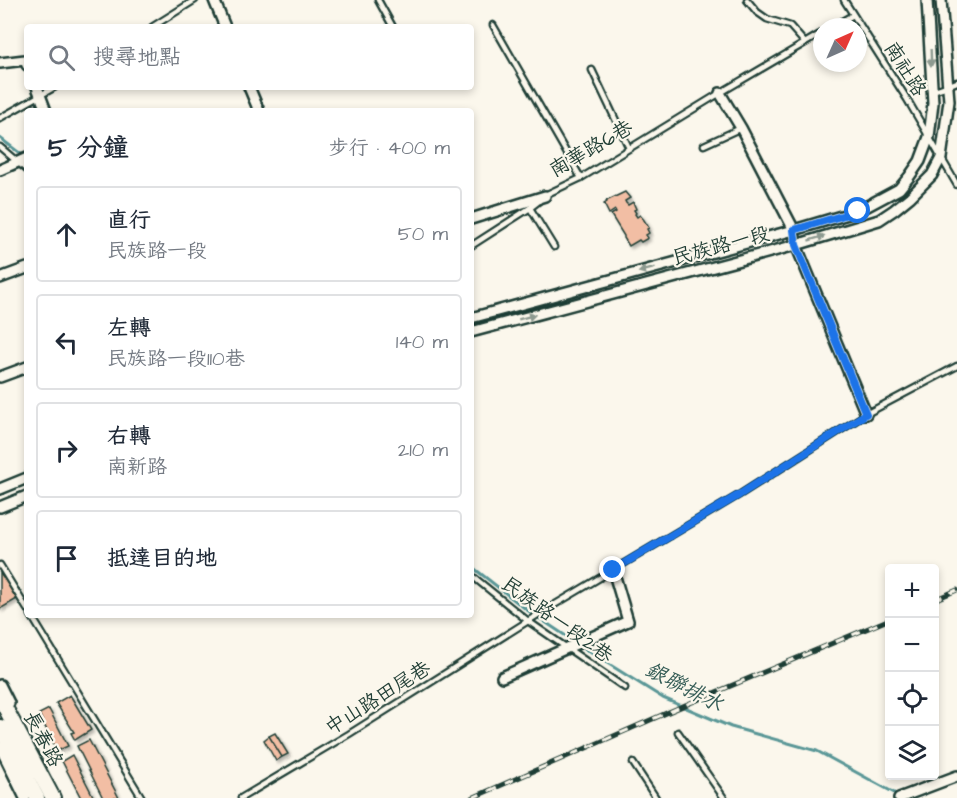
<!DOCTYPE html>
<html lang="zh-TW">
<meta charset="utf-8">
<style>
body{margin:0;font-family:"Architects Daughter","LXGW WenKai TC",sans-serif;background:#f6f6f7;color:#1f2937}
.controls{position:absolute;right:18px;bottom:18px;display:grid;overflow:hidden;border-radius:6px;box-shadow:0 3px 9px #0003}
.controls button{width:54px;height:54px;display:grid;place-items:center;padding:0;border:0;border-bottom:2px solid #e0e1e3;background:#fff;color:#1f2937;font:30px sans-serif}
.compass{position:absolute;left:813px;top:18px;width:54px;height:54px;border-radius:50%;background:#fff;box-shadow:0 3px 9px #0003;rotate:45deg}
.stop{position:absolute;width:18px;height:18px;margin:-14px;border:4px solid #1a73e8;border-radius:50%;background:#fff}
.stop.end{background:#1a73e8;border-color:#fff;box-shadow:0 2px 6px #0008}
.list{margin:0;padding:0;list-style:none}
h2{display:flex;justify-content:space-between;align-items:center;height:78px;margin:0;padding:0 24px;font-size:26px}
h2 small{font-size:20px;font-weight:400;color:#747a83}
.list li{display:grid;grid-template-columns:39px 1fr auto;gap:18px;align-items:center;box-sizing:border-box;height:96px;margin:0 12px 12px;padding:0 12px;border:2px solid #e0e1e3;border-radius:6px}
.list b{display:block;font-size:22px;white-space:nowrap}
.list p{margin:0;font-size:20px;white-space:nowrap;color:#747a83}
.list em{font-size:20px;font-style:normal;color:#747a83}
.icon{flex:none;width:33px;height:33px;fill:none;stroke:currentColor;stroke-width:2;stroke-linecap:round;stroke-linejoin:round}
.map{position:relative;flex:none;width:957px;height:798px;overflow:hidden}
.search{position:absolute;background:#fff;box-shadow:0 3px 9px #0003;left:24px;top:24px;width:450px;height:66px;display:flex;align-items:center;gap:15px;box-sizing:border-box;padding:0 21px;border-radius:6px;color:#747a83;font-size:22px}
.panel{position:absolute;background:#fff;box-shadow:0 3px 9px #0003;left:24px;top:108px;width:450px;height:510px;border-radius:6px}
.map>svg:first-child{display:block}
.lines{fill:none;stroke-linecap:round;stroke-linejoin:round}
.stream{stroke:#5a9797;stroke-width:3}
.building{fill:#f2bea4;stroke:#1f3d34;stroke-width:1.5;filter:url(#shadow)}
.lane-casing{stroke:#1f3d34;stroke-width:9}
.street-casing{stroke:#1f3d34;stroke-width:14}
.secondary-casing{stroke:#1f3d34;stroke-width:18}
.lane{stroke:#fbf7ec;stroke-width:4.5}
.street{stroke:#fbf7ec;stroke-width:9}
.secondary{stroke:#fbf7ec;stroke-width:14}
.rail-casing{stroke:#1f3d34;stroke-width:5}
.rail{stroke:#fbf7ec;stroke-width:3;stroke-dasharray:9;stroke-linecap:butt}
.oneway{fill:#8d9a90}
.route{stroke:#1a73e8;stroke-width:8}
.labels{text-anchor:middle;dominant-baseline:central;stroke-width:4.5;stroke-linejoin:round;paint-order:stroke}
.street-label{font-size:20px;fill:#1f3d34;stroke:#fbf7ec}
.water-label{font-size:21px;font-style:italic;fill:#335b55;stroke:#fbf7ec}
</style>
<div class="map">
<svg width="957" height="798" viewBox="0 0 957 798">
<defs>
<filter id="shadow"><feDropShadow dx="2.5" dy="2.5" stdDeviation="1.5" flood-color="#0004"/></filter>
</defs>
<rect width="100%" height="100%" fill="#fbf7ec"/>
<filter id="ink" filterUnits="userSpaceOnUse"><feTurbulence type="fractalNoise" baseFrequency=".0167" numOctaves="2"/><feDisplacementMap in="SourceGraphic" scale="12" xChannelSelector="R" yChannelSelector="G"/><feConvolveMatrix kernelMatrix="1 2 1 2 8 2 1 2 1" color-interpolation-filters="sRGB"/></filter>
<g filter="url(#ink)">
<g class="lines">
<path class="stream" d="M0,138L26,158
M471,566L527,610L575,642
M580,646L663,698L731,727L817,751L898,795"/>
</g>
<path class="building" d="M625,192L630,198L625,201L626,203L628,205L633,202L636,209L634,210L636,213L635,214L637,217L640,215L644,220L649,228L647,229L649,233L646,235L648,238L641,242L639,240L629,246L624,238V236L611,215L616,212L615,210L609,214L604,204L607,202L606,201Z
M0,571L17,599L0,609Z
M70,695L91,730L75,740L71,733L74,732L56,703Z
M49,709L68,746L57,751L39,714Z
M275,733L288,754L282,757L269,736Z
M269,736L282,757L276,761L264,740Z
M89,740L119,798H103L77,746Z
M72,755L94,798H81L62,761Z"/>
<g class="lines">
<g class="lane-casing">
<path id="lane" d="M378,0L393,27
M747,0L757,12L767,19L790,26L805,43
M844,0L907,99L957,185
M493,25L581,178
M152,27L195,0
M832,27L853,15
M592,70L629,148
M932,91L947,86L957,82
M0,118L55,87
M704,145L741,128
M0,147L27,170
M545,195L581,178L720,93L822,33
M530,208L554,247
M471,246L530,208L539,201
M0,565L27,609
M471,575L528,621L625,688
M31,615L142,798
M678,732L724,798
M633,763L656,798
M241,798L349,734L539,614L739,495L866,414L957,366"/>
</g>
<g class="street-casing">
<path id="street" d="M214,0L225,27
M0,63L25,60L27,65
M37,87L46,111
M249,87L259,111
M720,93L741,128L794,230L796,245L866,414
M0,170L27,158
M471,219L545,196
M0,278L27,268
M471,318L794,230L858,211L899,189L909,177L920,161L929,137L933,103L927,0
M471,332L796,245L879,220L894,210L910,197L932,175L941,158L949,101L941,0
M0,377L27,367
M0,489L27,478
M0,507L27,496
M502,677L628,621L613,570
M0,685L9,703
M0,747L25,798
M899,798L957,776"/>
</g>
<g class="secondary-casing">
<path id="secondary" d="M0,698L53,798
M0,727L37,798"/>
</g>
<use href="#lane" class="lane"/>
<use href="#street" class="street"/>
<use href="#secondary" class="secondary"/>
<g class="rail-casing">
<path id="rail" d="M934,600L957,590
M472,798L671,711L890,619"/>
</g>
<use href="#rail" class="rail"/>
</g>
<defs><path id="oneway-solid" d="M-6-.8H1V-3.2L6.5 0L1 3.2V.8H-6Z" transform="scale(1.5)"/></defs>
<g class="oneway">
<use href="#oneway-solid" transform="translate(931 58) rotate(88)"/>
<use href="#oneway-solid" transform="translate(817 238) rotate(-17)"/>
<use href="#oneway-solid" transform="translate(647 270) rotate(165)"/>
<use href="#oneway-solid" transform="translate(527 317) rotate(-15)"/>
</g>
</g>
<g class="lines" filter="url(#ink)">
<path class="route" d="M613,570L739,495L866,414L796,245L794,230L858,211"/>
</g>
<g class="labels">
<g class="street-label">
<text transform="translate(905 69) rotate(58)">南社路</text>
<text transform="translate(591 149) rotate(-30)">南華路6巷</text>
<text transform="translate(721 246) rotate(-15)">民族路一段</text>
<text transform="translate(557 620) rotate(36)">民族路一段2巷</text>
<text transform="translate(378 698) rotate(-32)">中山路田尾巷</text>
<text transform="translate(43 739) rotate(62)">長春路</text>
</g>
<g class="water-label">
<text transform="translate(684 687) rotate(27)">銀聯排水</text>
</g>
</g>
</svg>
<div class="controls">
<button>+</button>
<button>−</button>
<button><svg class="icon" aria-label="locate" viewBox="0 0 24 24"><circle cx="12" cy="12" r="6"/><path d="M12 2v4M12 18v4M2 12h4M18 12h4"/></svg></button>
<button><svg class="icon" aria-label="layers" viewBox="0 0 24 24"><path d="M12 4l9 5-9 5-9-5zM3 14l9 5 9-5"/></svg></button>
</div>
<svg class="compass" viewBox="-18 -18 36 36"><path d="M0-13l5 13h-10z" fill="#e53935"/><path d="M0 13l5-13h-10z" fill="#747a83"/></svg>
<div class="stop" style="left:858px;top:211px"></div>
<div class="stop end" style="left:613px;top:570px"></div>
<div class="search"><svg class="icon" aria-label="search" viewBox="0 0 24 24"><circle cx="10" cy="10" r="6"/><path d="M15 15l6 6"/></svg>搜尋地點</div>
<section class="panel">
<h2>5 分鐘<small>步行 · 400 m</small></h2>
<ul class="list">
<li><svg class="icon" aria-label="ahead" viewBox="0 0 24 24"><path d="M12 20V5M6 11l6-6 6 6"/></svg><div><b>直行</b><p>民族路一段</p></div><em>50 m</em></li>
<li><svg class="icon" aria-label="left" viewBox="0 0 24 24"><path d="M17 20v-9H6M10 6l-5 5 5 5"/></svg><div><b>左轉</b><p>民族路一段110巷</p></div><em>140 m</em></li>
<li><svg class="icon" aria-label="right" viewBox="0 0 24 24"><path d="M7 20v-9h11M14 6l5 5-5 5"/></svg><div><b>右轉</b><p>南新路</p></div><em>210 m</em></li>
<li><svg class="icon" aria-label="arrive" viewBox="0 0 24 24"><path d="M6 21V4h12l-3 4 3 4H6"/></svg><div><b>抵達目的地</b></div></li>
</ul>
</section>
</div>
